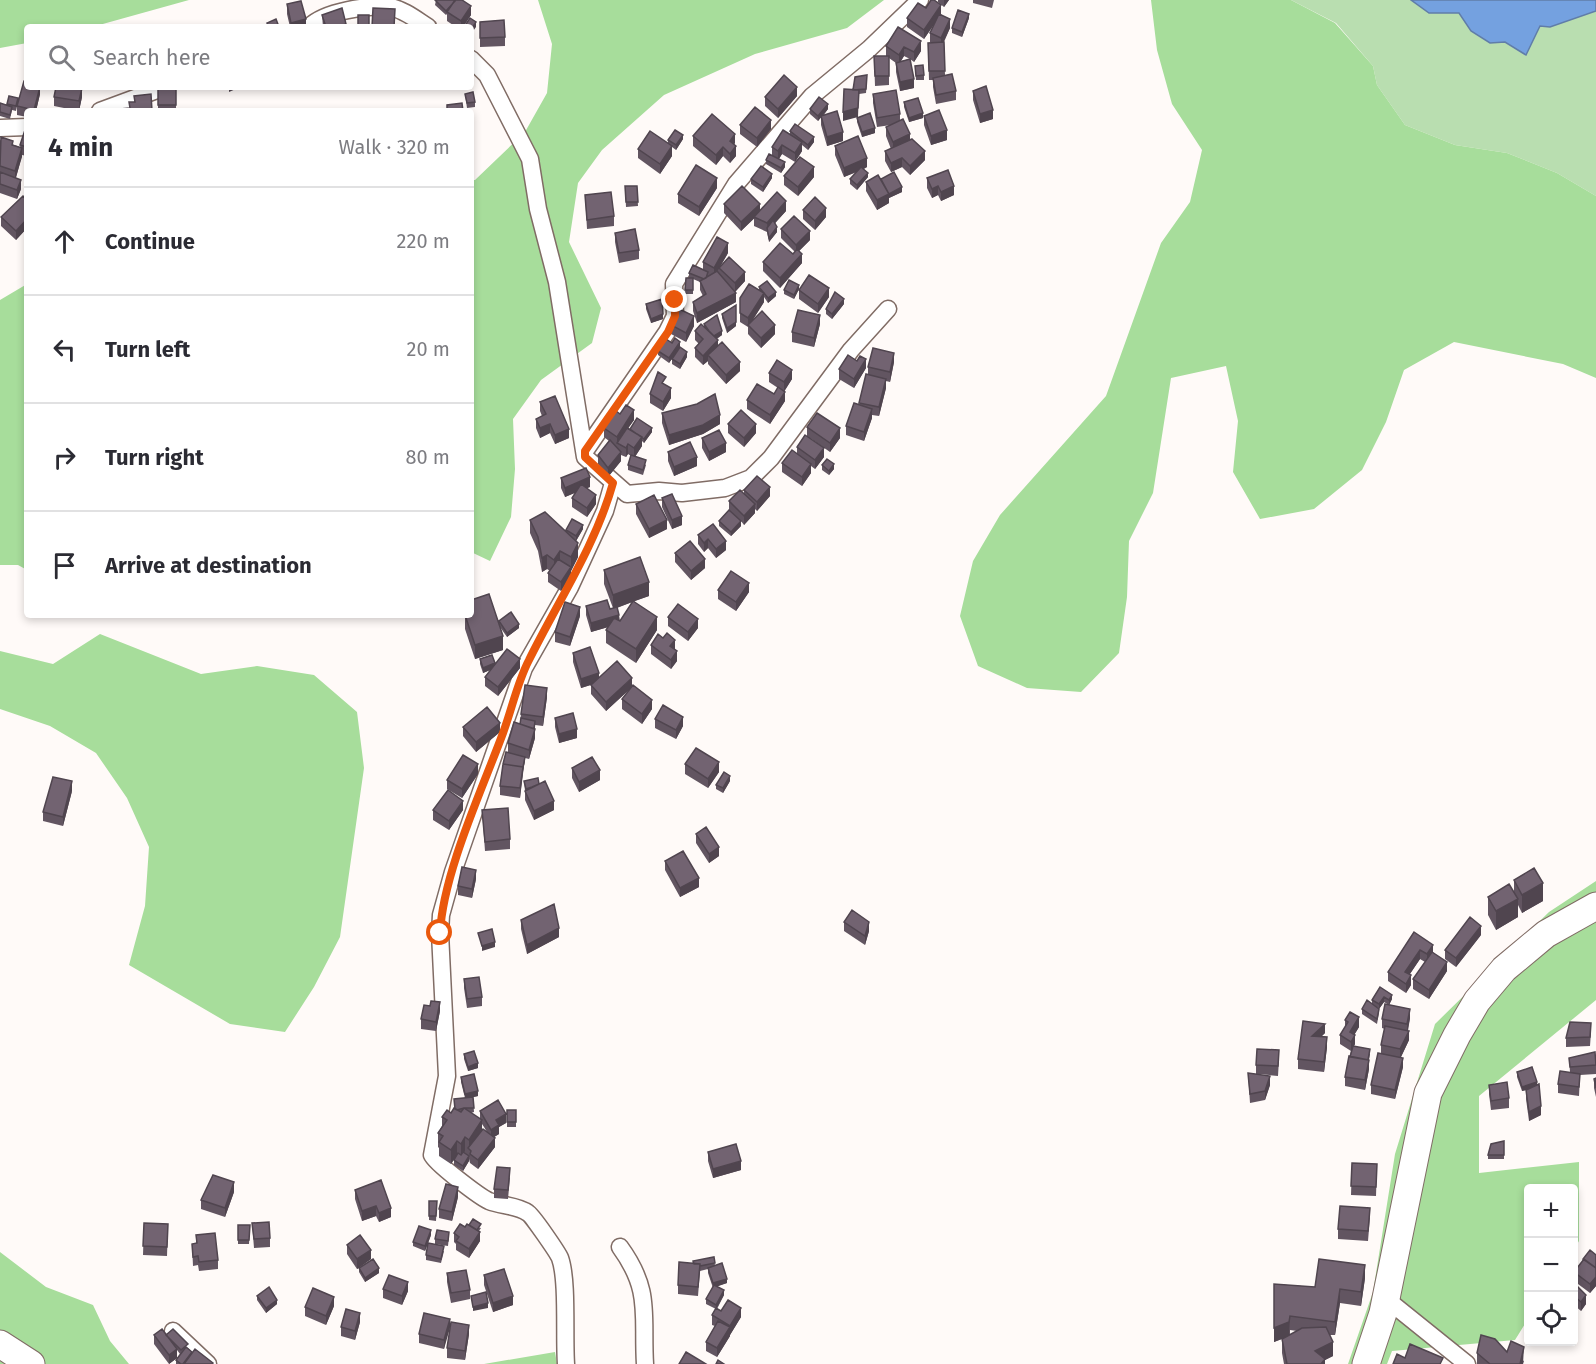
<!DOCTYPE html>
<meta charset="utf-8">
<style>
body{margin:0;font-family:"Fira Sans",sans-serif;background:#f2f2f3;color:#2b2b33}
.controls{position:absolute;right:18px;bottom:18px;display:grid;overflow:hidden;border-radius:6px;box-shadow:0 3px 9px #0003}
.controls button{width:54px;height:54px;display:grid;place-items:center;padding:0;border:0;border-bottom:2px solid #e1e1e2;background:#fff;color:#2b2b33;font:30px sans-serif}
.stop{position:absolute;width:18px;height:18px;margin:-14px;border:4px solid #ea580c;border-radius:50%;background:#fff}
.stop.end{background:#ea580c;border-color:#fff;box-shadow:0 2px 6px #0008}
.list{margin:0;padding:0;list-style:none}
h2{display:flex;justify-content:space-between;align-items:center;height:78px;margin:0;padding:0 24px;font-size:26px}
h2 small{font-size:20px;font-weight:400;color:#7c7c81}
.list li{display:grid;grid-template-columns:39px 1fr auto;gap:18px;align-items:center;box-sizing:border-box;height:108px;padding:0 24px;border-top:2px solid #e1e1e2}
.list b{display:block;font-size:22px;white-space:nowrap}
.list em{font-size:20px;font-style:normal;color:#7c7c81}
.icon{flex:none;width:33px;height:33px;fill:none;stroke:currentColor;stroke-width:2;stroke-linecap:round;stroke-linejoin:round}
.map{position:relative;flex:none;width:1596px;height:1364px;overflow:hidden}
.search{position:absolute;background:#fff;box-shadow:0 3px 9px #0003;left:24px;top:24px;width:450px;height:66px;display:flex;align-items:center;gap:15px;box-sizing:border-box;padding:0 21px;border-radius:6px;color:#7c7c81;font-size:22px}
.panel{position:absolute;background:#fff;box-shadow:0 3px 9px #0003;left:24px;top:108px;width:450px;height:510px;border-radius:6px}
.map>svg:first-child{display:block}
.green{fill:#b9deb0}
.forest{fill:#a7dd9b}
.water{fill:#74a1e0;stroke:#607da8;stroke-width:1.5}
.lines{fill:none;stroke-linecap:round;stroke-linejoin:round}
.minor-casing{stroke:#806c65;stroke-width:19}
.trunk-casing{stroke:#806c65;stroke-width:29}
.minor{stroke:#fff;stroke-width:16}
.trunk{stroke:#fff;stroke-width:27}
.wall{fill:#625561;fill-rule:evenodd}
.shaded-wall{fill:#50454f}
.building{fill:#726371;stroke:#50454f;stroke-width:1.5}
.route{stroke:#ea580c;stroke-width:8}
</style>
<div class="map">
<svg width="1596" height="1364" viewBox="0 0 1596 1364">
<rect width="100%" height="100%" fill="#fffaf8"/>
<path class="green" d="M1291,0H1596V196L1557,173L1507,153L1455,145L1405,125L1377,85L1373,66L1336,23Z"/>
<path class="forest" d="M0,0H189L92,27H27V43L0,48Z
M538,0H884L847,28L755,54L664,95L602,150L578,183L569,242L601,308L592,343L541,380L513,419L515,469L511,517L490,561L471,552V180H475L525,132L547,93L552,44Z
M1151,0H1291L1335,23L1373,66L1377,85L1405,125L1455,145L1507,153L1557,173L1596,196V378L1563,364L1454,342L1404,370L1386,422L1362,470L1314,509L1260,519L1233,472L1238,421L1226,366L1171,378L1153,493L1129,541L1127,597L1119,653L1081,692L1027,688L978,666L960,616L973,561L1000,515L1106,396L1161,243L1190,202L1202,150L1172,104L1157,50Z
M27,284V570L18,565H0V300Z
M100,634L201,674L257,666L314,675L357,712L364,768L340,937L314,987L285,1032L230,1024L129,965L145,906L149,847L127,798L96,753L50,726L0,709V651L53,664Z
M1596,881V1000L1479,1096V1173L1579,1162V1241L1574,1249V1188H1528V1319L1515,1340L1392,1351L1387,1364H1348L1373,1292L1395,1154L1435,1024L1549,912Z
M0,1252L46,1287L93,1305L110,1341L129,1364H0Z
M555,1352L557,1364H484Z"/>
<path class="water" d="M1411,0H1596V11L1550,27L1540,26L1526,55L1505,42L1490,43L1471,31L1459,13H1429Z"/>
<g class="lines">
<g class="minor-casing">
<path id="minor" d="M309,27C325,11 368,5 390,7C403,9 417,20 428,27
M471,59L487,75L530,159L538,209L557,282L585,457L627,494L659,491L682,493L725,488L751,478L771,458L851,350L888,309
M100,111L165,87
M0,128L27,127
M585,451L667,332L675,316L674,284L736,184L812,96L869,49L920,0
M620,1247C652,1291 642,1315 645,1364
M1385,1298L1467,1364
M173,1331L208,1364
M566,1364C564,1337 568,1280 560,1258C558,1253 532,1215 528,1213C517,1205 501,1206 489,1201C480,1197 435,1163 432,1155L447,1076L440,933L441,915L453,872L524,668L570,587L605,511L613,483"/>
</g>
<g class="trunk-casing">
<path id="trunk" d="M0,1344L31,1364
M1366,1364L1383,1313L1428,1093L1457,1035L1477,1001L1504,969L1546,934L1596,906"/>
</g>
<use href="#minor" class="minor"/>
<use href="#trunk" class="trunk"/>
</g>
<path class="wall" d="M436,0L471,15L463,27H456L447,21V14L446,15L435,5Z
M938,0H949L944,7L938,2Z
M973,0H994L992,8L973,3Z
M287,4L306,27H290L287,14Z
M926,8L941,14L950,28L944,42L945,75L956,91V100L936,104L933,87V80H929L928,43H931L930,42V33L935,23L924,39L907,27V18Z
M322,15L346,27H323Z
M969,18L962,37L952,33V28Z
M480,22L505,37V46L480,47Z
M898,27L921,51L914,62L910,59L914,88L900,91L896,72V63L889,58V85L875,86L874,56H887H886V46ZM904,56L910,59L901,61Z
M915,66L924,75V80H916Z
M867,80L866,93L859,94L843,121L853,90Z
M40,87V94L36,111H27V117L17,115V106Z
M158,88L176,89V111H158Z
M973,91L993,119L980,123L973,100Z
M465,94L475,102V107L467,108Z
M873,94L900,114V120L910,140L925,160L910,175L902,167L891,172L885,161V151L891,149L886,136V127L891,125L877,127L873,103Z
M797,96L778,118L765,106V97Z
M54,97H82L79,111L54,106Z
M18,102L16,111L12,110L10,119L0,116V103L7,105V104Z
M904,102L923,118L909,122L904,107Z
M810,109H828L823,116L843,141L827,146L821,125V117L818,121L810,114Z
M924,116L947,140L931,145L924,125Z
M857,118L875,133L862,137L857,122Z
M27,124V156L22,155L16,178L21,189L17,199L0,193V140L20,147Z
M740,125L771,129L757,147L740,134Z
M790,131L814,142L808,150L802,145V151L795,162L782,154L779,159L785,167L781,173L766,164V160L772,155V147L790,134Z
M693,136L735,143L734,144L736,156L730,163L723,156L716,165L693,146Z
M683,139L676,150L672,147V156L660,174L638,158V149L668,143V140Z
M835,146L867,167L864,169L868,177L857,190L850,184V179L857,172L844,177L835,155Z
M784,176L814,177L798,196L784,185Z
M772,178L763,192L751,184V179Z
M927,178L954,195L941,201L938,195L932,198L927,188Z
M881,179L902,192L889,198V197V203L877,210L866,191V182L881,181Z
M625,186H637L638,206L626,207Z
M717,188L699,216L678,203V194Z
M585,195L614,216V226L587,229Z
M27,200V228L16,240L1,226V217Z
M724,204L760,211H786L775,223L777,232L769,242L767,232L754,226V218L741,231L724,213Z
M803,210L826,217L815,230L803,219Z
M781,229L810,240L799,251L802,263L780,288L763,271V262L793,254L795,252L781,238Z
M615,233L639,250V259L619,263L615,242Z
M728,253L720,267L745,281L735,292L736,302L697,323L693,311V302L703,296L700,290V282L693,279V294H685L686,278H691H689V273L703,269V262Z
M759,287L776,296L768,303L764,297V302L752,321L775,334L761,348L748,334V327L740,322V298L759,290Z
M799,289L794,299L784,294V290Z
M799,290L829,297L818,313L799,299Z
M646,304L663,319L651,323L646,309Z
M844,304L832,319L826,314V309Z
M722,314L736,326L727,333L722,318Z
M704,324L722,335L717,339L718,345L740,371L726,384L708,364V361L703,365L695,357V348L699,344L695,340V331L704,327Z
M820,324L814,347L792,342V332Z
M671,325L694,326L686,342L671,334Z
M680,347L687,357L680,369L672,364V359L676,353L669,363L658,355V351Z
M894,362L890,382L886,381V388L879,416L872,415V418L864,441L846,435V426L859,405L868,375V367Z
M866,368L854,388L839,379V369Z
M769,373L792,379L784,391L785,401L770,424L747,409V400L774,394L778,388L769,382Z
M666,385L671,398L663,411L650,403V394Z
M540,402L569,438L555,444L550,433L540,438L536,428V419L542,416L540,411Z
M662,413L720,424L703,434L669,445L662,423Z
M620,414L634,420L628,428L630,429L652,432L644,443L642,441V446L635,457L646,465L643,475L628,470V465L631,456L628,454L626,457L621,455V461L608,477L598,464V455L609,441L604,437V428Z
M728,424L756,433L744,447L728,433Z
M807,427L840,438L830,452L810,438L824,457L815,469L811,466V473L802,486L782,472V463L797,453V447L807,436Z
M702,438L726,452L709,461L702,448Z
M668,452L697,466L674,476L668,461Z
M822,465L834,469L829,475L822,470Z
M561,478L590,487L586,488L596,504L587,517L572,507V498L576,492L565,497L561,488Z
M744,490L770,496L757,511L755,509V513L744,525L741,521V526L731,536L719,526V521L729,510V501L744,494Z
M662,498L682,525L672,529L662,507Z
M636,504L667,529L649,538L636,514Z
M530,520L566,532V530L583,529L576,541L578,557L571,571V576L561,591L548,582V573L550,571L547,569L542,572L538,551L530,533Z
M713,524L726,550L716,558L708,548L704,552L698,544V535Z
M675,553L705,568L691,580L675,562Z
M604,570L649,596L634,601L657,630L636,663L606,643V630L608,627L591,632L586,615V606L610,609L613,608L604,584ZM632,602L620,621L619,615L617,608Z
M718,590L749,592L736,611L718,599Z
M471,600L499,624V621L519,628L507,637L500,627L503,650L475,659L465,629V615H471Z
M580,616L570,646L555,642V632Z
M668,617L698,628L688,641L668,626Z
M663,638L675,649L677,661L671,669L651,654V645Z
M573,653L599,677L632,686L652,709L642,724L622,709V699L630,689L606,711L591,694V685L581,688L573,662Z
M480,659L495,664L520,668L498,696L485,686V677L490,670L483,673L480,664Z
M547,697L543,726L535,725V738L529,759L525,758L520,798L500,795V786L503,764L508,752V743L520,724L521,714Z
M555,718L577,738L559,743L555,727Z
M655,719L683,726L676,739L655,728Z
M463,727L500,732L476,752L463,736Z
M685,764L719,772L708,788L685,774Z
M572,768L600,780L579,792L572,778Z
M478,774L462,798L447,789V780Z
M524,781L539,784L554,810L534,820L525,800V791Z
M730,781L723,793L716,789V785Z
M72,791L63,826L43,821V812Z
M433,810H463L449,830L433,820Z
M482,810L510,839V849L485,851Z
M696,834L719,856L709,863L696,843Z
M665,861L699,887L680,897L665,870Z
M476,879L472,898L458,895V886Z
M1514,880L1543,901L1522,913L1518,905V917L1496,930L1488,915V897L1514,892Z
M521,920L559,937L527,954L521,929Z
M844,922L869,931L865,945L844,931Z
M1414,932L1433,952L1447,971L1429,999L1413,989V979L1425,962L1420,959L1410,974L1411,985L1406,993L1388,981V972Z
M1481,935L1456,967L1445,959V950Z
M464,979L482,997V1006L467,1008L464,988Z
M1380,987L1392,999L1389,1005L1384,1002L1379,1009L1377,1007L1379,1013L1377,1024L1362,1014V1009L1372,1004V1000Z
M440,1011L436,1031L421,1029V1019Z
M1410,1018L1408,1031L1409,1040L1401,1057L1403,1067L1395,1099L1371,1094V1085L1381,1053V1045L1385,1029L1382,1028V1019Z
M1345,1020L1359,1027L1354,1035L1355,1044L1354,1046L1370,1054L1369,1060V1069L1365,1090L1345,1086V1077L1351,1051L1340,1044V1035L1345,1028Z
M1303,1021L1325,1033L1321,1037L1327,1047L1324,1072L1298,1069V1059Z
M1591,1032L1590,1046L1566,1047V1038Z
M464,1054L478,1068L468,1071L464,1059Z
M1596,1056V1074L1580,1075L1579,1096L1558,1093V1084L1570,1072L1569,1058Z
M1279,1059L1278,1076L1259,1074L1270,1085L1265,1100L1250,1103L1248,1073L1256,1074V1065Z
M1517,1072L1537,1085L1541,1115L1529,1121L1526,1099V1090L1522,1091L1517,1077Z
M461,1077L478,1096L473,1097L474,1112L471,1113L480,1119V1111L506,1123L499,1127V1134L494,1137L495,1147L478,1169L470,1163L469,1159V1161L463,1171L454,1165V1160L456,1156L451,1164L439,1156V1148L438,1147V1133L442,1126V1117L451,1113L455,1108L454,1099L465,1098L461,1082ZM482,1124L484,1127L487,1132L482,1130Z
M1596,1078V1097L1594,1088V1079Z
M1489,1085L1509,1098V1108L1491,1110L1489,1094Z
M507,1110H516V1127H507Z
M1504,1141V1159H1488V1155Z
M708,1152L741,1170L713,1178L708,1161Z
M1352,1163L1377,1164L1376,1196L1351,1195Z
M510,1177L508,1199L494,1198V1189Z
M355,1190L391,1217L379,1222L376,1216L362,1221L355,1199Z
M234,1192L225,1217L201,1209V1200Z
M458,1197L452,1221L439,1218V1209Z
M429,1201H437L436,1221L429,1220Z
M1370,1217L1368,1241L1338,1239V1229Z
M144,1223L168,1224L167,1256L143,1255Z
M252,1223L270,1238V1247L254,1248Z
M238,1225H250L249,1244H238Z
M469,1225L481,1228L479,1231L480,1241L469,1258L456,1250V1244L454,1242V1233Z
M196,1235L218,1260V1269L199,1271L198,1265L193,1266L192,1244L196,1243Z
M431,1235L425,1251L413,1246V1242Z
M449,1236L448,1246L435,1244V1239Z
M347,1245L371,1259L357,1269L347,1254Z
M444,1251L441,1263L426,1260V1255Z
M1596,1255V1286L1590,1293L1574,1281V1272Z
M714,1257L715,1266L727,1283L717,1286L724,1295L717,1309L721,1311L741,1317L730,1335V1334V1336L717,1357L706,1351V1342L715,1326L712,1325V1315L716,1309L706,1304V1299L713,1288L708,1273V1269L700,1271L698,1296L678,1294V1285L693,1263V1261Z
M359,1268L379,1273L365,1282L359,1272Z
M447,1273L470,1290V1299L451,1303L447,1282Z
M484,1275L513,1305L493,1312L484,1285Z
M1365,1278L1361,1306L1340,1303L1335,1335H1330L1333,1356L1325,1360V1364H1284L1282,1353V1339L1274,1342V1284L1315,1287ZM1290,1330L1297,1331L1290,1335Z
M1574,1283L1586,1304L1581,1311L1574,1305Z
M383,1289L408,1291L402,1305L383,1298Z
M257,1296L277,1304L266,1313L257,1300Z
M334,1306L326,1325L305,1316V1307Z
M450,1319L444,1349L419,1343V1334Z
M360,1322L355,1340L341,1336V1327Z
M469,1334L465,1360L447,1358V1348Z
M154,1335H166L188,1348L192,1352L213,1364H176V1360L177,1358L169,1364L154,1344ZM177,1350L180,1354L177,1358Z
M1507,1352L1524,1361L1523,1364H1477V1353Z"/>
<path class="shaded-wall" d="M944,0H949L944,7Z
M941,5V14L924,39V30Z
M471,6V15L463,27H461V21Z
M969,14V18L962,37V32Z
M306,19V27H291V23Z
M950,19V28L941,47V38Z
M476,22V27L471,34V30Z
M346,24V27H336Z
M921,41V51L914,62V52Z
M904,47V56L899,64V55Z
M914,79V88L900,91V82Z
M40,87V94L36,111H34Z
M230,87H238V88L229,92V88Z
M797,87V96L778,118V109Z
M82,88V97L79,111V101Z
M859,90L858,117L843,121V112Z
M828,104V109L818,121V116Z
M993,110V119L980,123V114Z
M923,113V118L909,122V118Z
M771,120V129L757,147V138Z
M875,128V133L862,137V132Z
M947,130V140L931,145V136Z
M843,132V141L827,146V137Z
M735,134V143L730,150V141Z
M910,134V143L893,151V142Z
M683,135V139L676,150V145Z
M814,137V142L808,150V145Z
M802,142V151L795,162V153Z
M782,145V154L778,160V151Z
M672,146V156L660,174V164Z
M736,146V156L730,163V154Z
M723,147V156L716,165V155Z
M22,148V157L15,180V171Z
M925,151V160L910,175V166Z
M867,158V167L844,177V168Z
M902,158V167L891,172V163Z
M785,162V167L781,173V168Z
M814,167V177L798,196V187Z
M868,173V177L857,190V185Z
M772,174V178L763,192V187Z
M717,178V188L699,216V207Z
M21,180V189L17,199V190Z
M938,186V195L932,198V189Z
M954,186V195L941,201V192Z
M902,187V192L889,198V194Z
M889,194V203L877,210V200Z
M786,201V211L768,231L767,223Z
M760,204V213L741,231V222Z
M826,208V217L815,230V221Z
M27,213V228L16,240V231Z
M777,227V232L769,242V238Z
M810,231V240L796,254V245Z
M728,243V253L714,277V268Z
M802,254V263L780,288V278Z
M745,272V281L735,292V283Z
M799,285V289L794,299V295Z
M829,288V297L818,313V304Z
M776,292V296L768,303V298Z
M736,293V302L697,323V313Z
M764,293V302L749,326L748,325V318Z
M844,299V304L832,319V314Z
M663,314V319L651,323V319Z
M820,315V324L814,347V338Z
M694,316V326L686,342V333Z
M736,322V326L727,333V328Z
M775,325V334L761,348V338Z
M722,331V335L712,341V337Z
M718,340V349L708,355V361L703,365V356Z
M680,342V347L669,363V358Z
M687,352V357L680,369V364Z
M894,353V362L890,382V372Z
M866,359V368L854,388V379Z
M740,362V371L726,384V375Z
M792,370V379L784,392V382Z
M886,379V388L879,416V407Z
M671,388V398L663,411V402Z
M785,392V401L770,424V415Z
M872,409V418L864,441V432Z
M634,410V420L618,443H617V446V437Z
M720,415V424L703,434L669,445V435Z
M550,424V433L540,438V428Z
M756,424V433L744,447V438Z
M652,428V432L644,443V439Z
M840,428V438L830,452V443Z
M569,429V438L555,444V435Z
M642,437V446L634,458V448Z
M726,443V452L709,461V452Z
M628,444V454L626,457V448Z
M824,448V457L815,469V460Z
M621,452V461L608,477V468Z
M697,457V466L674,476V467Z
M811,464V473L802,486V477Z
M834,464V469L829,475V471Z
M590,477V487L565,497V488Z
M770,487V496L757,511V502Z
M596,495V504L587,517V508Z
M755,504V513L744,525V516Z
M682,516V525L672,529V520Z
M667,520V529L649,538V529Z
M741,521V526L731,536V532Z
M583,525V529L576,541V536Z
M708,539V548L704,552V543Z
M726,541V550L716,558V549Z
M578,543V557L571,571V557Z
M560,551V565L554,573V560Z
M547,555V569L542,572V558Z
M705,559V568L691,580V571Z
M571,567V576L561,591V582Z
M649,582V596L613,609V595Z
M749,583V592L736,611V602Z
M580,607V616L570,646V637Z
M619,615V624L591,632V623Z
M657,617V630L636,663V649Z
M698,619V628L688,641V632Z
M519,624V628L507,637V633Z
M503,636V650L475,659V645Z
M675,640V649L670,656V646Z
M677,651V661L671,669V660Z
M520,659V668L498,696V687Z
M495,663V668L483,673V668Z
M599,673V682L581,688V679Z
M632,678V687L606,711V702Z
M547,688V697L543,726V717Z
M652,700V709L642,724V714Z
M683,717V726L676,739V730Z
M500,723V732L476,752V742Z
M535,729V738L529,759V750Z
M577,729V738L559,743V734Z
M525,757V761L523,771L520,798V788L522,769Z
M719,762V772L708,788V779Z
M478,764V774L462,798V789Z
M600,770V780L579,792V782Z
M730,776V781L723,793V788Z
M72,781V791L63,826V817Z
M463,801V810L449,830V821Z
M554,801V810L534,820V811Z
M719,847V856L709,863V854Z
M476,870V879L472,898V889Z
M699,878V887L680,897V888Z
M1543,883V901L1522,913V895Z
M1518,899V917L1496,930V911Z
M869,922V931L865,945V936Z
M1481,926V935L1456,967V958Z
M559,928V937L527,954V945Z
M495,942V947L482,951V946Z
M1433,945V954L1427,963V954Z
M1420,950V959L1405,981V972Z
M1447,962V971L1429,999V990Z
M1411,975V985L1406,993V984Z
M1392,995V999L1389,1005V1000Z
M1384,997V1002L1379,1009V1004Z
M440,1002V1011L436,1031V1022Z
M1410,1009V1018L1407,1033V1024Z
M1359,1017V1027L1350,1042V1032Z
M1325,1024V1033L1312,1045V1036Z
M1409,1031V1040L1400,1059V1049Z
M1355,1035V1044L1351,1051V1042Z
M1327,1037V1047L1324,1072V1062Z
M1403,1058V1067L1395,1099V1090Z
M1369,1060V1069L1365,1090V1080Z
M478,1063V1068L468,1071V1067Z
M1270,1076V1085L1265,1100V1091Z
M1537,1082V1087L1522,1091V1087Z
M478,1091V1096L465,1099V1094Z
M1541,1106V1115L1529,1121V1112Z
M506,1114V1123L499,1127V1134L491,1139V1130L496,1120Z
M482,1120V1134L469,1149V1140Z
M465,1137V1151L461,1157V1144Z
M495,1138V1147L478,1169V1160Z
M457,1141V1155L451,1164V1150Z
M469,1156V1161L463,1171V1166Z
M741,1161V1170L713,1178V1169Z
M234,1182V1192L225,1217V1208Z
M458,1187V1197L452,1221V1212Z
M376,1206V1216L362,1221V1211Z
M391,1208V1217L379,1222V1213Z
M431,1230V1235L425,1251V1246Z
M480,1232V1241L469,1258V1249Z
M371,1250V1259L357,1269V1259Z
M1365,1265V1278L1361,1306V1292Z
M379,1268V1273L365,1282V1278Z
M1596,1277V1286L1590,1293V1284Z
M727,1279V1283L713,1288V1283Z
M408,1282V1291L402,1305V1296Z
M1340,1289V1303L1335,1335V1322Z
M724,1290V1295L716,1309V1305Z
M1586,1295V1304L1581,1311V1302Z
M513,1296V1305L493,1312V1303Z
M334,1297V1306L326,1325V1316Z
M277,1300V1304L266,1313V1308Z
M488,1303V1308L473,1311V1307Z
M741,1308V1317L730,1335V1326Z
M360,1313V1322L355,1340V1331Z
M1290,1316L1289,1336L1274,1342V1328Z
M450,1319V1328L444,1349V1340Z
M469,1325V1334L465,1360V1351Z
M730,1327V1336L717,1357V1348Z
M1333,1342V1356L1325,1360V1364H1321L1315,1351Z
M1524,1347L1523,1364H1520Z
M177,1349V1358L169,1364V1355Z"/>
<path class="building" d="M435,0H454L455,1L446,11Z
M455,0H462L471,6L461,21L447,12Z
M931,0H934L941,5L924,30L907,18L918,3L926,8Z
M301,1L306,19L291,23L287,4Z
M342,8L346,24L336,27H326L322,15Z
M373,8L395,9L394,27H372Z
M958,10L969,14L962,32L952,28Z
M939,14L950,19L941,38L930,33Z
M358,15H369V27H358Z
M470,18L476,22L471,30V27H464Z
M276,19L279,27H269L267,23Z
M504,20L505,37L480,38V22Z
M898,27L921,41L914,52L904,47L899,55L886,46Z
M944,42L945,71H929L928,43Z
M874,56H889V76H875Z
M910,59L914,79L900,82L896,63Z
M923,65L924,75L916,76L915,66Z
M952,74L956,91L936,95L933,78Z
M784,75L797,87L778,109L765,97Z
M867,75L866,89L853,90L855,77Z
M24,81H27V87H40L34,110L17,106Z
M986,86L993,110L980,114L973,91Z
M56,87L82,88L79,101L54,97Z
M158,88L176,89V105H158Z
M844,89L859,90L858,108L843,112Z
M896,90L900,114L877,118L873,94Z
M473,92L475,102L467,103L465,94Z
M151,94L152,111H122L121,109L130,108L129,102H135L134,96Z
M9,96L18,98L16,106L7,104Z
M819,97L828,104L818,116L810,109Z
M918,98L923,113L909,118L904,102Z
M0,103L12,107L10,115L0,112Z
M462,103L463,111H447V105Z
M755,107L771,120L757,138L740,125Z
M939,110L947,130L931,136L924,116Z
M837,111L843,132L827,137L821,116Z
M870,113L875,128L862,132L857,118Z
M712,114L735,134L730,141L736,146L730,154L723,147L716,155L693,136Z
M903,119L910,134L893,142L886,127Z
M27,124V147L20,145Z
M795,124L814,137L808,145L790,131Z
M675,130L683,135L676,145L668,140Z
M783,130L802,142L795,153L782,145L778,151L772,147Z
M650,131L672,146L660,164L638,149Z
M858,136L867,158L844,168L835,146Z
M1,137L13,141L12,145L22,148L15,171L0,166Z
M912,139L925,151L910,166L902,158L891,163L885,151Z
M769,154L785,162L781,168L766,160Z
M800,157L814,167L798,187L784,176Z
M696,165L717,178L699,207L678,194Z
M761,166L772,174L763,187L751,179Z
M861,167L868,173L857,185L850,179Z
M948,170L954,186L941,192L938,186L932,189L927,178Z
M0,172L21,180L17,190L0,184Z
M894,172L902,187L889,194L881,179Z
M878,175L889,194L877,200L866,182Z
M625,186H637L638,202H626Z
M742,186L760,204L741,222L724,204Z
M611,192L614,216L587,220L585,195Z
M777,192L786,201L767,223L754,217Z
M23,196L27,200V219L16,231L1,217Z
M815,197L826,208L815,221L803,210Z
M794,216L810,231L796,245L781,229Z
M773,220L777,227L769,238L767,228Z
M635,229L639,250L619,253L615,233Z
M717,237L728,243L714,268L703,262Z
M780,243L793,254L797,249L802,254L780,278L763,262Z
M729,257L745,272L735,283L719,268Z
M693,265L708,272L706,278L704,279L689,273Z
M717,271L736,293L697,313L693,302L706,294L700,281Z
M809,275L829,288L818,304L799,290Z
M686,278H693V290H685Z
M789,280L799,285L794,295L784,290Z
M767,281L776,292L768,298L759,287Z
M749,284L764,293L748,318L740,313V298Z
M835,292L844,299L832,314L826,309Z
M662,299L663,314L651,319L646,304Z
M736,305V322L727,328L722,314Z
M679,309L694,316L686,333L671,325Z
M798,310L820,315L814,338L792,332Z
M762,311L775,325L761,338L748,325Z
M717,315L722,331L714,336L709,331L704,324Z
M701,324L718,340L703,356L695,348L703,339L695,331Z
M675,338L680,342L669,358L658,351L666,339L672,343Z
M722,342L740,362L726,375L708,355Z
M680,347L687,352L680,364L672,359Z
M873,348L894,353L890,372L868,367Z
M848,355L857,361L860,356L866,359L854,379L839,369Z
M777,360L792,370L784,382L769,373Z
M658,372L666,377L662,383L671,388L663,402L650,394Z
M866,374L886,379L879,407L859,403Z
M757,384L774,394L778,387L785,392L770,415L747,400Z
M715,394L720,415L703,425L669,435L662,413L697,404Z
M555,396L569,429L555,435L550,424L540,428L536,419L546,414L540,402Z
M854,403L872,409L864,432L846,426Z
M626,405L634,410L617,437L604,428L616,411L620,414Z
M741,410L756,424L744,438L728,424Z
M817,413L840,428L830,443L807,427Z
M637,418L652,428L644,439L630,429Z
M627,428L642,437L634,448L628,444L626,448L617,443Z
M719,430L726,443L709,452L702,438Z
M805,435L824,448L815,460L797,447Z
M610,440L621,452L608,468L598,455Z
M690,442L697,457L674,467L668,452Z
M792,450L811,464L802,477L782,463Z
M631,455L646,460L643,470L628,465Z
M827,459L834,464L829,471L822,465Z
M586,468L590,477L565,488L561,478Z
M757,476L770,487L757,502L744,490Z
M581,484L596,495L587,508L572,498Z
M740,490L755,504L744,516L729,501Z
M672,494L682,516L672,520L662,498Z
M654,495L667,520L649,529L636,504Z
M729,510L741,521L731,532L719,521Z
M545,512L578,543L571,557L560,551L554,560L547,555L542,558L538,537L530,520Z
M572,519L583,525L576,536L566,530Z
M713,524L726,541L716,549L708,539L704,543L698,535Z
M690,541L705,559L691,571L675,553Z
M640,557L649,582L613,595L604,570Z
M558,559L571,567L561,582L548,573Z
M731,571L749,583L736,602L718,590Z
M489,594L503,636L475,645L465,615H471V613H472L471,610V600Z
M607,600L610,609L617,607L619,615L591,623L586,606Z
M633,601L657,617L636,649L606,630L614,618L620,621Z
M565,602L580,607L570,637L555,632Z
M678,604L698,619L688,632L668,617Z
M511,612L519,624L507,633L499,621Z
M667,633L675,640L670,646L677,651L671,660L651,645L658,634L663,638Z
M590,647L599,673L581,679L573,653Z
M507,649L520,659L498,687L485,677Z
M492,655L495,663L483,668L480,659Z
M617,661L632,678L606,702L591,685Z
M525,685L547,688L543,717L521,714Z
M633,685L652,700L642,714L622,699Z
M663,705L683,717L676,730L655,719Z
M487,707L500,723L476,742L463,727Z
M573,713L577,729L559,734L555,718Z
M521,718L535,721L534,729L520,724Z
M514,722L535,729L529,750L508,743Z
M696,748L719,762L708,779L685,764Z
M506,752L525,757L523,767L503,764Z
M463,755L478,764L462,789L447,780Z
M592,757L600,770L579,782L572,768Z
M503,764L523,767L520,788L500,786Z
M724,772L730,776L723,788L716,785Z
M53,777L72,781L63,817L43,812Z
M538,778L539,784L532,787L526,789L524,781Z
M545,781L554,801L534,811L525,791Z
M448,790L463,801L449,821L433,810Z
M508,808L510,839L485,842L482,810Z
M706,827L719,847L709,854L696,834Z
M683,851L699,878L680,888L665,861Z
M462,867L476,870L472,889L458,886Z
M1534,868L1543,883L1522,895L1514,880Z
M1509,884L1518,899L1496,911L1488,897Z
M554,904L559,928L527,945L521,920Z
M852,910L869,922L865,936L844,922Z
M1470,917L1481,926L1456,958L1445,950Z
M492,929L495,942L482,946L478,933Z
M1414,932L1433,945L1427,954L1420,950L1405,972L1411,975L1406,984L1388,972Z
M1432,952L1447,962L1429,990L1413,979Z
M479,977L482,997L467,999L464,979Z
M1380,987L1392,995L1389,1000L1384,997L1379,1004L1372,1000Z
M1367,1000L1379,1009L1377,1019L1362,1009Z
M431,1001L440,1002L436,1022L421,1019L424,1005L430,1006Z
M1385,1004L1410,1009L1407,1024L1382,1019Z
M1350,1012L1359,1017L1350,1032L1355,1035L1351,1042L1340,1035L1348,1022L1345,1020Z
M1303,1021L1325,1024L1312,1036L1327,1037L1324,1062L1298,1059Z
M1570,1022L1591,1023L1590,1037L1566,1038Z
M1385,1026L1409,1031L1400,1049L1381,1045Z
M1353,1046L1370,1049L1368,1060L1350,1057Z
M1257,1049L1279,1050L1278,1066L1256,1065Z
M474,1051L478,1063L468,1067L464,1054Z
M1595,1052L1596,1065L1570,1067L1569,1058Z
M1378,1053L1403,1058L1395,1090L1371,1085Z
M1349,1056L1369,1060L1365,1080L1345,1077Z
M1532,1067L1537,1082L1522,1087L1517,1072Z
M1560,1071L1580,1074L1579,1087L1558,1084Z
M1248,1073L1270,1076L1265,1091L1250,1094Z
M474,1074L478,1091L465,1094L461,1077Z
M1596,1078V1088L1594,1079Z
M1507,1082L1509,1098L1491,1101L1489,1085Z
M1539,1084L1541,1106L1529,1112L1526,1090Z
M473,1097L474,1108H464L457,1110L455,1109L454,1099Z
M498,1100L506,1114L496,1120L499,1125L491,1130L480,1111Z
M454,1108L461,1112L464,1108L482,1120L469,1140L465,1137L461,1144L457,1141L451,1150L439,1142L443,1136L438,1133L447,1120L442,1117L447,1110L451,1113Z
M507,1110H516V1122H507Z
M483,1129L495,1138L478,1160L470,1154L471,1151L468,1148Z
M1504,1141V1155H1488L1491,1144Z
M736,1144L741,1161L713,1169L708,1152Z
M463,1152L469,1156L463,1166L454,1160L458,1153L461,1155Z
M1352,1163L1377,1164L1376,1187L1351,1186Z
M497,1167L510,1168L508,1190L494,1189Z
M213,1175L234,1182L225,1208L201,1200Z
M381,1180L391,1208L379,1213L376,1206L362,1211L355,1190Z
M446,1184L458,1187L452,1212L439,1209Z
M429,1201H437L436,1216H429Z
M1340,1206L1370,1208L1368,1231L1338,1229Z
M473,1219L481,1224L477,1230L469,1225Z
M269,1222L270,1238L254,1239L252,1223Z
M144,1223L168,1224L167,1247L143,1246Z
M460,1224L465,1227L467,1224L480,1232L469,1249L456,1241L459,1237L454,1233Z
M238,1225H250L249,1240H238Z
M419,1226L431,1230L425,1246L413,1242Z
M437,1230L449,1232L448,1241L435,1239Z
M215,1233L218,1260L199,1262L198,1256L193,1257L192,1244L197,1243L196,1235Z
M360,1235L371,1250L357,1259L347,1245Z
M428,1243L444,1246L441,1259L426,1255Z
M1590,1250L1596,1255V1268L1583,1259Z
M714,1257L715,1263L700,1266V1264H694L693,1261Z
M373,1259L379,1268L365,1278L359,1268Z
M1319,1259L1365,1265L1361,1292L1340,1289L1335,1322L1290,1316L1289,1322L1274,1328V1284L1315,1287Z
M1584,1259L1596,1268V1277L1590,1284L1574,1272Z
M679,1262L700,1264L698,1287L678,1285Z
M722,1263L727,1279L713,1283L708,1268Z
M504,1269L513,1296L493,1303L484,1275Z
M466,1270L470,1290L451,1293L447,1273Z
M389,1275L408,1282L402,1296L383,1289Z
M1574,1283L1586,1295L1581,1302L1574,1296Z
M714,1285L724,1290L716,1305L706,1299Z
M269,1287L277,1300L266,1308L257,1296Z
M313,1288L334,1297L326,1316L305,1307Z
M486,1292L488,1303L473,1307L471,1296Z
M728,1300L741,1308L730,1326L712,1315L716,1308L721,1311Z
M346,1309L360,1313L355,1331L341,1327Z
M424,1313L450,1319L444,1340L419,1334Z
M718,1321L730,1327L717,1348L706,1342Z
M451,1322L469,1325L465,1351L447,1348Z
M1326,1327L1333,1342L1315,1351L1325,1359L1321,1364H1287L1282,1339L1302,1328Z
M162,1329L177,1349L169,1355L154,1335Z
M173,1329L188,1344L181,1350L166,1335Z
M1481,1335L1495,1339L1507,1352L1511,1341L1524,1347L1520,1364H1490L1477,1353Z
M1410,1344L1443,1358L1440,1364H1393L1397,1354L1405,1358Z
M186,1347L192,1352L183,1364H181L176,1360Z
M195,1349L213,1363L212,1364H184Z
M686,1352L706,1364H679Z
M718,1360L724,1364H716Z"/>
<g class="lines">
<path class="route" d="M440,933C443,873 482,790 503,733C512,709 517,683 529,660C558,601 595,547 613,483L585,457V451L668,332L675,316V300"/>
</g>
</svg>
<div class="controls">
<button>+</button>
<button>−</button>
<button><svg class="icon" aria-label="locate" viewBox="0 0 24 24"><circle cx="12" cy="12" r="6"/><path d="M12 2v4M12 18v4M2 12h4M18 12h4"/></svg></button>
</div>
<div class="stop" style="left:440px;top:933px"></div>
<div class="stop end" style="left:675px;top:300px"></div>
<div class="search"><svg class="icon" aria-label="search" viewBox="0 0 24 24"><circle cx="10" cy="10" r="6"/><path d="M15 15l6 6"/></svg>Search here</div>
<section class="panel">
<h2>4 min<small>Walk · 320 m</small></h2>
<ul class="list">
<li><svg class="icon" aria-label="ahead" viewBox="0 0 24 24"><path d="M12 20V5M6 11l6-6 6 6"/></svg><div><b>Continue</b></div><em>220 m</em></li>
<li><svg class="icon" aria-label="left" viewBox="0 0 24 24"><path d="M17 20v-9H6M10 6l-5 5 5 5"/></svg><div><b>Turn left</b></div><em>20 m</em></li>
<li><svg class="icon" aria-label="right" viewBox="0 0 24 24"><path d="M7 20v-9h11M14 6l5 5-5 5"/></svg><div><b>Turn right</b></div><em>80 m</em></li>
<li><svg class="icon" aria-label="arrive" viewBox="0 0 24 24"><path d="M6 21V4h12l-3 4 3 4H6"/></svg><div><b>Arrive at destination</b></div></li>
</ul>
</section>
</div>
